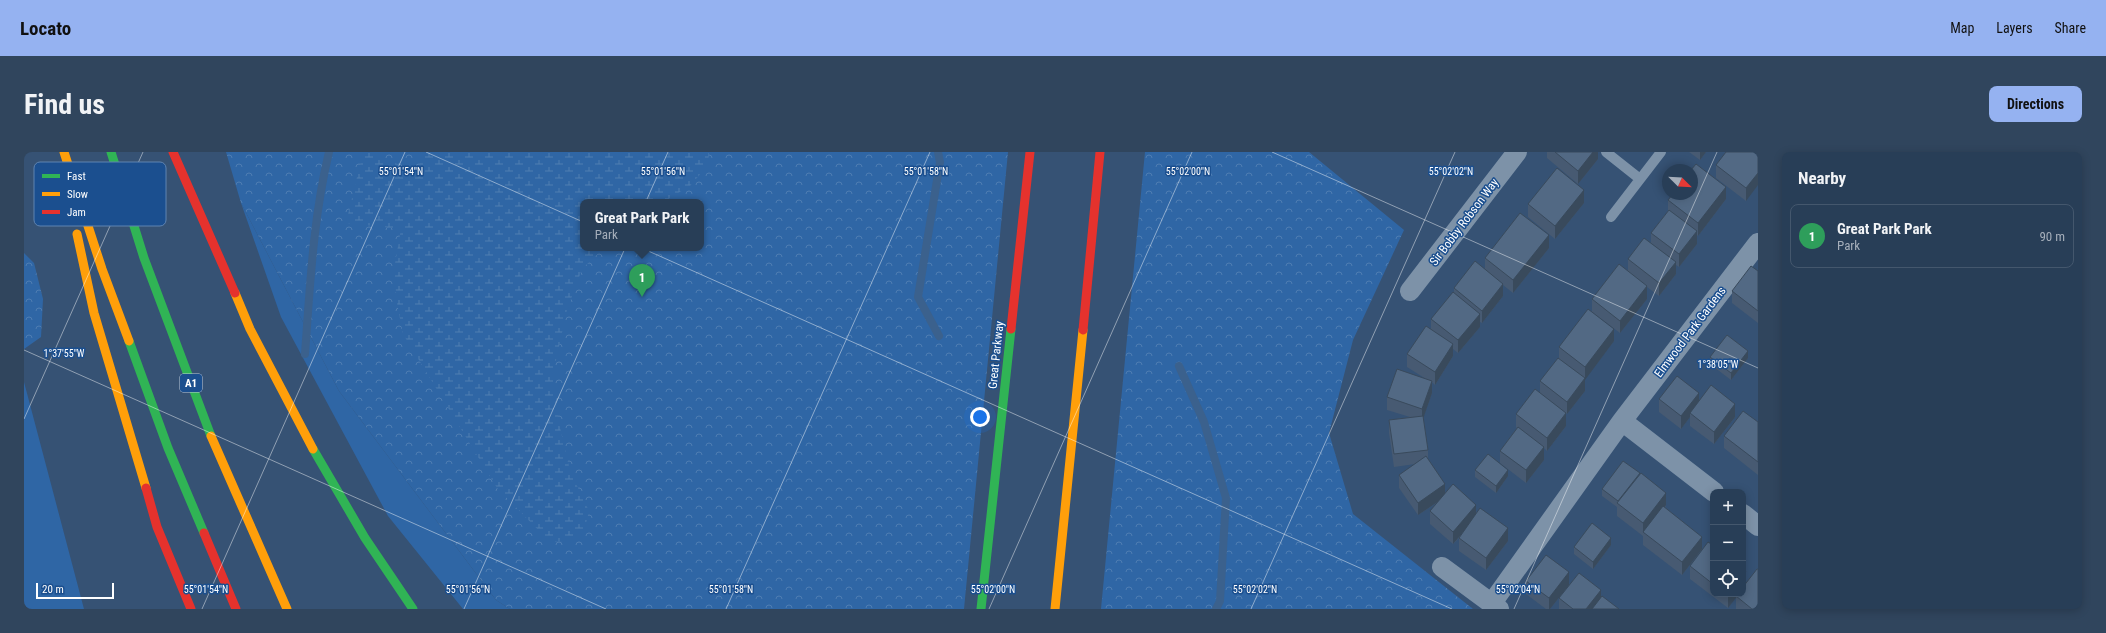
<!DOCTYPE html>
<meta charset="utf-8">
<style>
body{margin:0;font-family:"Roboto Condensed",sans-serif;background:#30455d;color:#f1f3f6}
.controls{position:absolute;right:12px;bottom:12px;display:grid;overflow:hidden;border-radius:8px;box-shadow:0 2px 10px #0003}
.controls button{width:36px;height:36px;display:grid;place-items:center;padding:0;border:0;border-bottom:1px solid #44576d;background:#283e57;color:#f1f3f6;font:20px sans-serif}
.compass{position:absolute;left:1638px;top:12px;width:36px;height:36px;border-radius:50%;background:#283e57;box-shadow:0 2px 10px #0003;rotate:114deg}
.scale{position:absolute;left:12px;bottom:10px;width:78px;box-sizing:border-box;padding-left:4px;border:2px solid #fff;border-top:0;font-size:11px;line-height:14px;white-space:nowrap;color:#fff;-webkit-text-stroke:3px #1b4f8f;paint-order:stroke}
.you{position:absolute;left:956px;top:265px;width:14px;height:14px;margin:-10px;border:3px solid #fff;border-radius:50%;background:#1a73e8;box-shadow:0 0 0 6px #1a73e833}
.badge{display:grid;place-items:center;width:26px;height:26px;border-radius:50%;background:#95b2f1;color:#fff;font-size:13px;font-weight:700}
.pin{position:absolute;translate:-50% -33px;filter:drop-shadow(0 1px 2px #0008)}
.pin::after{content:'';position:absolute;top:21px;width:14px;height:12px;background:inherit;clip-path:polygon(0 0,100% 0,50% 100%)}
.popup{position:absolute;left:556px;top:47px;width:124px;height:52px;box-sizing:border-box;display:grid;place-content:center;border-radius:8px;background:#283e57;filter:drop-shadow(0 1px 3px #0005);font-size:13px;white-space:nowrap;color:#a5aeba}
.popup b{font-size:15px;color:#f1f3f6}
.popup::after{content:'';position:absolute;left:50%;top:100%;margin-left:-8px;border:8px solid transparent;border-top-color:#283e57}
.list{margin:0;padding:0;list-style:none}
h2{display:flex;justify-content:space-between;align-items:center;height:52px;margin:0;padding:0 16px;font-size:17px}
h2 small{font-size:13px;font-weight:400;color:#a5aeba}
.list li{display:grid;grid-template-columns:26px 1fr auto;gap:12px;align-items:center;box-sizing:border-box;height:64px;margin:0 8px 8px;padding:0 8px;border:1px solid #44576d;border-radius:8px}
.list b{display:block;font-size:15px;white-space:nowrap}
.list p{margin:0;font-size:13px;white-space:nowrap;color:#a5aeba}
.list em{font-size:13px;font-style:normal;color:#a5aeba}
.icon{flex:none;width:22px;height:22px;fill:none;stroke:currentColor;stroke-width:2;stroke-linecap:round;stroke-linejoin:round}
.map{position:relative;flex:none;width:1734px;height:457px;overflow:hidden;border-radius:8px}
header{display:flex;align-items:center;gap:24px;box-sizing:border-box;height:56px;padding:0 20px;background:#95b2f1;color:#111}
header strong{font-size:19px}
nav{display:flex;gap:22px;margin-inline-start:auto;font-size:14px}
.intro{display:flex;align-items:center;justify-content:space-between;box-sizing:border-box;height:96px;padding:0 24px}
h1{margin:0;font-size:28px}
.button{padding:10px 18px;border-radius:8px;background:#95b2f1;color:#111;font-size:14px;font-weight:700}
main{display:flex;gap:24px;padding:0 24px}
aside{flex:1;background:#283e57;border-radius:8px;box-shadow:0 2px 10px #0003}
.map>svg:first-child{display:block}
.grass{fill:#2f66a5}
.forest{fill:url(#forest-crowns);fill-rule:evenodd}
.wetland{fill:url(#wetland-marsh)}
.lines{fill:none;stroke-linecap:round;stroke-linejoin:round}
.stream{stroke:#3b618d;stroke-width:8}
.lane{stroke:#7d92a8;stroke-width:10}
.street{stroke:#7d92a8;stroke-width:20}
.fast{stroke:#30b455;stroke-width:9}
.slow{stroke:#ff9f0a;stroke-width:9}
.jam{stroke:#e5322d;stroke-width:9}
.wall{fill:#475a72}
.shaded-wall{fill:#394a5c}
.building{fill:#526984;stroke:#394a5c}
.ticks{fill:none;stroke:#fff;stroke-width:1;stroke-opacity:0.45}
.labels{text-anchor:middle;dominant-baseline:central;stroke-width:3;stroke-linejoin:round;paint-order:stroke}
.shield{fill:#1b4f8f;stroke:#bbcadd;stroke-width:1}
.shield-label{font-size:11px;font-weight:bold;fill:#fff}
.street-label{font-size:12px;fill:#fff;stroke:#1b4f8f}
.key{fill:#1b4f8f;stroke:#5f84b1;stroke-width:1}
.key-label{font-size:11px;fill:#fff}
.ticks-label{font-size:10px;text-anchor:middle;fill:#fff;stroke:#1b4f8f;stroke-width:3;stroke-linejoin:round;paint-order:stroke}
</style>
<header>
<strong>Locato</strong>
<nav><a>Map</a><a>Layers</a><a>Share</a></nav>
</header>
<div class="intro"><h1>Find us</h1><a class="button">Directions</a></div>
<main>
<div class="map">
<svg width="1734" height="457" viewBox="0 0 1734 457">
<defs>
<pattern id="forest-crowns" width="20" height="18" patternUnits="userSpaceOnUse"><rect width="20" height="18" fill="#2f66a5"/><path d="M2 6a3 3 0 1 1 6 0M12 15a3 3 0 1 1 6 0" fill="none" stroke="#4e7db2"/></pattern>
<pattern id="wetland-marsh" width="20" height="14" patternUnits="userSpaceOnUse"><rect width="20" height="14" fill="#2f66a5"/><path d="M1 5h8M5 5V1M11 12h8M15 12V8" fill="none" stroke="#4e7db2"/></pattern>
</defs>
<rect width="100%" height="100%" fill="#365274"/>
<path class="grass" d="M217,51L315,239L472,448L486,457H439L364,364L257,165Z
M0,230L60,457H0Z"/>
<path class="forest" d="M202,0H984L940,457H486L472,448L315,239L217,51ZM559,50H677V96H559Z
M1121,0H1285L1380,78L1329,188L1305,281L1329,362L1449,457H1077Z
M0,101L10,111L19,147L17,185L0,197Z"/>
<path class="wetland" d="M339,0H350L393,22L399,0H685L684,13L666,34L639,50H559V96H580L558,117L543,158L529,222L535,271L546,319L565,359L561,376L552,386L539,389L526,390L473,336L379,182L373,151L370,117L377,77L322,71Z"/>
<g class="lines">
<path class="stream" d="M914,0L916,10L894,145L915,184
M281,202C286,135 289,66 305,0
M1155,214L1180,270L1202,346L1196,449L1192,457"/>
<path class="lane" d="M1582,0L1616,27
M1587,65L1637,0"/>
<path class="street" d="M1386,139L1493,0
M1598,269L1690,340
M1719,362L1734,374
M1418,415L1475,457
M1468,451L1598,269L1734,91"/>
<path class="fast" d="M87,0L120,106L187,284
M105,189L144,296L180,381
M289,297L341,386L389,457
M957,457L987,177"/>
<path class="slow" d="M40,0L78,117L105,189
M53,82L70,161L122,336
M211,141L226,177L289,297
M187,284L263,457
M1031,457L1059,178"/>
<path class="jam" d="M149,0L211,141
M987,177L1006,0
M1059,178L1076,0
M122,336L133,375L167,457
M180,381L212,457"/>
</g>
<path class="wall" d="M1523,0H1574V7L1554,32L1523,6Z
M1665,0H1682L1676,8Z
M1731,0L1722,49L1692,26V13Z
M1702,47L1674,84L1673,83V92L1655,115L1652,113V122L1635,144L1623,135V147L1596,181L1568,160V147L1604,119V107L1627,91V81L1644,59V48Z
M1560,51L1531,87L1504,65V52Z
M1525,96L1489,141L1479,133V144L1458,171L1456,170V175L1434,201L1429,197V204L1411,233L1408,230V241L1399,266L1404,298V307L1421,341L1452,362L1484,389L1462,418L1435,399V386L1429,392L1406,372V359L1414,350L1394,363L1375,336V323L1391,312L1370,315L1365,281V268L1386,265L1363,258V245L1402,227L1383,215V202L1407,178V167L1430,141V136L1461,117V106Z
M1734,119V171L1708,151V139Z
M1590,189L1561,227V239L1543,262L1542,261V274L1523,299L1520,296V308L1502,331L1476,311V299L1493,276L1492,275V262L1516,241V229L1535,206V195Z
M1686,205L1724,206L1707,228L1686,212Z
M1635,247L1675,249L1711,265L1690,292L1666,274V265L1657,277L1635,260Z
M1734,270V323L1700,296V284Z
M1451,318L1484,324L1472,341L1451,325Z
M1578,337L1642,353L1641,356L1678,397L1658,423L1619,393V384L1593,364V355L1578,344Z
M1587,393L1569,417L1550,402V395Z
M1689,393V442H1719L1722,431L1734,457H1712V445L1704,456L1666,427V414Z
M1502,429L1545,433L1526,457H1522L1502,442Z
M1577,445L1595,457H1535V446Z"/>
<path class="shaded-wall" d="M1569,0H1574V7L1554,32V19Z
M1676,0H1682L1676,8Z
M1734,21V33L1722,49V36Z
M1702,35V47L1674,84V71Z
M1560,38V51L1531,87V74Z
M1673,79V92L1655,115V102Z
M1525,83V96L1489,141V128Z
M1652,110V122L1635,144V131Z
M1479,132V144L1458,171V159Z
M1623,134V147L1596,181V169Z
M1456,162V175L1434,201V188Z
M1590,177V189L1561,228V215Z
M1429,192V204L1411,233V220Z
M1724,199V206L1707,228V221Z
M1561,226V239L1543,262V250Z
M1408,229V241L1398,270V257Z
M1675,241V254L1666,261V265L1657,277V264Z
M1711,252V265L1690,292V280Z
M1542,261V274L1523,299V286Z
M1520,295V308L1502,331V318Z
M1484,318V324L1472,341V334Z
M1421,332V345L1394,363V351Z
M1642,341V353L1621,382L1619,380V384V371Z
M1452,353V365L1429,392V380Z
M1484,376V389L1462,418V406Z
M1678,385V397L1658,423V410Z
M1587,386V393L1569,417V410Z
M1722,419V432L1719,436V424Z
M1545,420V433L1526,457H1525V446Z
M1577,438V450L1572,457H1562Z
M1705,442H1715L1704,456V443Z"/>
<path class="building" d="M1531,0H1569L1554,19Z
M1702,0H1731L1734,2V21L1722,36L1692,13Z
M1672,12L1702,35L1674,71L1644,48L1649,42H1668V18H1667Z
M1533,16L1560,38L1531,74L1504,52Z
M1645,58L1673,79L1655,102L1627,81Z
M1496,61L1525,83L1489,128L1461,106Z
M1620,86L1652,110L1635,131L1604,107Z
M1451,109L1479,132L1458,159L1430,136Z
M1595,112L1623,134L1596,169L1568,147Z
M1727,114L1734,119V159L1708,139Z
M1429,140L1456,162L1434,188L1407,167Z
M1564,157L1590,177L1561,215L1535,195Z
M1402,174L1429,192L1411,220L1383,202Z
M1703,183L1724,199L1707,221L1686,205Z
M1534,206L1561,226L1543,250L1516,229Z
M1373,217L1408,229L1398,257L1363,245Z
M1653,224L1675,241L1657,264L1635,247Z
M1687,233L1711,252L1690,280L1666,261Z
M1511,237L1542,261L1523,286L1492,262Z
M1719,259L1734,270V310L1700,284Z
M1399,264L1404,298L1370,302L1365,268Z
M1494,275L1520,295L1502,318L1476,299Z
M1464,302L1484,318L1472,334L1451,318Z
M1402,304L1421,332L1394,351L1375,323Z
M1599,309L1616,321L1594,349L1578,337Z
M1617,321L1642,341L1619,371L1593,351Z
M1429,332L1452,353L1429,380L1406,359Z
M1639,354L1678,385L1658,410L1619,380Z
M1456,356L1484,376L1462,406L1435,386Z
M1568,371L1587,386L1569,410L1550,395Z
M1684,390L1689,393V432L1666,414Z
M1522,403L1545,420L1525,446L1502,429Z
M1719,417L1722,419L1719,424Z
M1733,417H1734V457H1728L1712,444L1714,442H1719V435Z
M1555,421L1577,438L1562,457H1549L1535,446Z
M1578,444L1595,457H1568Z"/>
<path class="ticks" d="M402,0L1428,457M1248,0L1734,216M0,198L582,457M0,267L119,0M178,457L381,0M440,457L644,0M702,457L906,0M965,457L1168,0M1227,457L1431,0M1490,457L1693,0"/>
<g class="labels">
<rect class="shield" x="156" y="222" width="22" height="18" rx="3"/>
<g class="shield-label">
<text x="167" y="231">A1</text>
</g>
<g class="street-label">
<text transform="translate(1440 70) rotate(-53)">Sir Bobby Robson Way</text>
<text transform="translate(1666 180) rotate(-53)">Elmwood Park Gardens</text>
<text transform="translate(972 203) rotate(-84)">Great Parkway</text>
</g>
</g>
<rect x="10" y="10" width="132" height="64" rx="6" class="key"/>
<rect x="18" y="22" width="18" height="4" fill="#30b455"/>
<rect x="18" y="40" width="18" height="4" fill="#ff9f0a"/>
<rect x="18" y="58" width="18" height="4" fill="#e5322d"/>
<g class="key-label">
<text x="43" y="28">Fast</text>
<text x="43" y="46">Slow</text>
<text x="43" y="64">Jam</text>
</g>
<g class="ticks-label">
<text x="639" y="23">55°01'56"N</text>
<text x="1164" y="23">55°02'00"N</text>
<text x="1427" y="23">55°02'02"N</text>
<text x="377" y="23">55°01'54"N</text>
<text x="902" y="23">55°01'58"N</text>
<text x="40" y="205">1°37'55"W</text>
<text x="1694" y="216">1°38'05"W</text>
<text x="182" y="441">55°01'54"N</text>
<text x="444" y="441">55°01'56"N</text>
<text x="707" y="441">55°01'58"N</text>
<text x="969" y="441">55°02'00"N</text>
<text x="1231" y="441">55°02'02"N</text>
<text x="1494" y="441">55°02'04"N</text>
</g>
</svg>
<div class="controls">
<button>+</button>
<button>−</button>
<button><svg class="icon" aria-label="locate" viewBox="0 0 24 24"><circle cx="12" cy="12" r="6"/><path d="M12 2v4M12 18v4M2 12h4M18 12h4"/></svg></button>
</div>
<svg class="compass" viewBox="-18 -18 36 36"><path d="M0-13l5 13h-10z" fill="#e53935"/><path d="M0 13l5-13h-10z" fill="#a5aeba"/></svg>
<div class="scale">20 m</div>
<div class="you"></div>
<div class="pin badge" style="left:618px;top:145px;background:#2e9e5b">1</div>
<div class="popup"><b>Great Park Park</b>Park</div>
</div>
<aside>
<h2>Nearby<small></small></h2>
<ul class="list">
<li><span class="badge" style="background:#2e9e5b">1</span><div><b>Great Park Park</b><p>Park</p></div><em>90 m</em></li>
</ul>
</aside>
</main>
